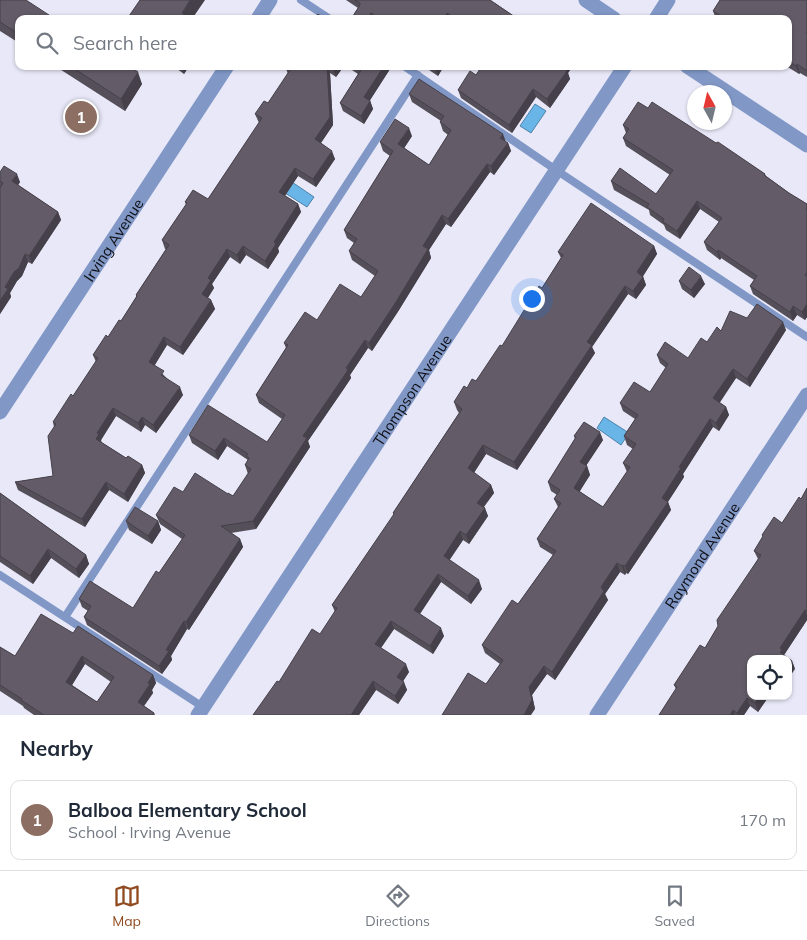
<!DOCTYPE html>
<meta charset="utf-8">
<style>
body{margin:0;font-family:Mulish,sans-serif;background:#f6f6f7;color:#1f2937}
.controls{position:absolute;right:15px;bottom:15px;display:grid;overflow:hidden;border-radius:10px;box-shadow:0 1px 4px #0004}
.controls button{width:45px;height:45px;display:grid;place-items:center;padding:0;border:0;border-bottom:1px solid #e0e1e3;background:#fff;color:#1f2937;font:25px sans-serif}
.compass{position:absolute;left:687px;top:85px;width:45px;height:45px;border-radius:50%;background:#fff;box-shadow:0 1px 4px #0004;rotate:352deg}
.you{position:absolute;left:531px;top:298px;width:18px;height:18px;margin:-12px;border:4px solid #fff;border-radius:50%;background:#1a73e8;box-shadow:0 0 0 8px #1a73e833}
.badge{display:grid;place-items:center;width:32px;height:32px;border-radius:50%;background:#904b21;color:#fff;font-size:16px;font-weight:700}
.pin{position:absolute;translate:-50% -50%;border:2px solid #fff;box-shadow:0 1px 5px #0006}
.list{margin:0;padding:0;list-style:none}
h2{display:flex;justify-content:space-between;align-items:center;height:65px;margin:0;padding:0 20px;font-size:21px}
h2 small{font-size:16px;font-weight:400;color:#747a83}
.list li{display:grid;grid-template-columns:32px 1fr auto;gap:15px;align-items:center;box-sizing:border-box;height:80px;margin:0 10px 10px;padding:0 10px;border:1px solid #e0e1e3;border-radius:10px}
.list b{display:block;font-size:19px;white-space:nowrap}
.list p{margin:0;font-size:16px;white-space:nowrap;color:#747a83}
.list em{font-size:16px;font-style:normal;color:#747a83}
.icon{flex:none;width:28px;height:28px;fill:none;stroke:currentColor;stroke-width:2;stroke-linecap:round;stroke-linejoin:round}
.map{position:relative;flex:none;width:807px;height:715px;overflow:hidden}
.search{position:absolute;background:#fff;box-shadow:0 1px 4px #0004;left:15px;right:15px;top:15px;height:55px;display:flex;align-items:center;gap:12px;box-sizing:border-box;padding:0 18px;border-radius:10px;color:#747a83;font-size:19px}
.sheet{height:155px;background:#fff}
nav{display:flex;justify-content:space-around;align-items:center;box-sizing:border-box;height:70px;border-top:1px solid #e0e1e3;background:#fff;font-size:14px;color:#747a83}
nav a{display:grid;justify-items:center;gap:2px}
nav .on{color:#904b21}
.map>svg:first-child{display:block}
.water{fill:#69b5e8;stroke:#4e83a8}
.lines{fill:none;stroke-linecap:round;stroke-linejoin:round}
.lane{stroke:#8198c7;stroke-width:8}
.street{stroke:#8198c7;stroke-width:15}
.wall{fill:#554f59;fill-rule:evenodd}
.shaded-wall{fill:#454049}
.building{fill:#635c68;stroke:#454049;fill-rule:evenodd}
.labels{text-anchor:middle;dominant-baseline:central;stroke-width:5;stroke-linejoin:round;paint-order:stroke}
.street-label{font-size:15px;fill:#0e0e13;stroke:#fff}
</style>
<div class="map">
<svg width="807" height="715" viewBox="0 0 807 715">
<rect width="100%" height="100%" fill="#e8e8f8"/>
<path class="water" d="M535,104L546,111L531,133L520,126Z
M289,180L314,197L307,207L282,191Z
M604,417L629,433L621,445L597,428Z"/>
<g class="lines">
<path class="lane" d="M301,0L330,19
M404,66L556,170L807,337
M0,575L203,707
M65,617L418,75"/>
<g class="street">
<path d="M586,0L614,19"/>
<path d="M258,19L270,0"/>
<path d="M656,19L668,0"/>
<path d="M687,66L807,145"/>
<path id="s1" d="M0,412L227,66"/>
<path id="s2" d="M198,715L625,66"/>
<path id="s3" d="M597,715L807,395"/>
</g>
</g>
<path class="wall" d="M0,0L19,19V43L0,31Z
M346,0H490L518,19H351L358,8Z
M807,0V77L800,73L799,74L786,66H788V19H716L713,11Z
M55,66H129L142,84L125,111Z
M173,66H189L184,74Z
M285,66H344L336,77L330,73L333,125L321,143L335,159L316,187L298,176L285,196L298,204L301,212L278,248L279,252L268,269L246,255L240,264L230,257L212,284L214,288L208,298L211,300L215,309L183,355L167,345L154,365L183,395L156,433L145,425L141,432L116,416L101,440V442L126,458L142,465L145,473L128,502L109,490L85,527L18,490L15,482L53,476L54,427L53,422L73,396L96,362L93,355L121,321L136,297V295L166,249H165L162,240L186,205L185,202L208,199L259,123L255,114L268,103L288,74Z
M346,66H389L390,69L370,100L373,109L364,124L343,111L340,103L358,74Z
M423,66H444L438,76Z
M482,66H571L572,67L568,73L570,79L550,108L536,97L512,133L461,98L458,90L476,75Z
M409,94L505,142L508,143L511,151L494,175L490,172L451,227L446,224L429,250L431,258L399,310L372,351L368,348L350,375L351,378L343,390L308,441L310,447L256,529L231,533L240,539L243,547L189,630L187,629L171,656L172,660L162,674L87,625L84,617L88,611L82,607L79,599L133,608L159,573L182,539L160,524L156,515L183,492L228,494L233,496L248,474L245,465L248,460L227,446L218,460L192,443L189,435L267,442L282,419L259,403L256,395L286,348L284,343L317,320L361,297L375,276L352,260L349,251L354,243L347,238L344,230L390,156L383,151L380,142L412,136L404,148L429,165L448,135L443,131L440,122L441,121L412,102Z
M648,108L716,143L765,174L766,176L789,193L807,204V317L805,320L797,315L793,321L753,294L750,286L754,280L721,258L720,260L707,250L704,242L719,222L700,209L680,239L666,230L664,225L650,215L649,210L614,190L611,181L656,194L670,175L626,146L623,138L626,133L623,125Z
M0,172L20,182L18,185L58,212L61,220L32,264L28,262L22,276L17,281L10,293L11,297L0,314Z
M654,246L657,254L643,276L646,285L636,299L628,294L592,347L595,353L517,470L486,454L474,473L491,485L494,493L484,507L488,516L469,544L463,540L449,560L482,589L471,604L441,582L420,614L444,636L433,654L394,629L381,648L409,672L403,681L407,690L398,704L376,690L359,715H253L279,682L320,634L335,612L332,605L394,515L393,513L459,413L457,410L454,402L467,388L476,381L502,346L542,288L561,258L558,252Z
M679,281L705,284L694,298L682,289Z
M747,318L786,330L750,387L736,378L719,402L726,407L729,415L719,431L713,427L683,474L684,477L668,502L671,510L628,574L626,573L625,575L620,572L605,594L608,600L555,680L547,674L532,695L535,709L486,684L500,664L485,653L482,645L518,604L553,555L540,547L537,539L558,507L554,499L557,495L551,491L548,482L575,439L574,436L603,440L586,466H587L590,475L579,491L603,507L627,472L623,463L633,449L627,445L624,436L635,419L623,411L620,403L650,392L666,368L660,363L657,355L688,358L721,331Z
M807,488V620L784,655L792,661L795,669L788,659H751L769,696L758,712L750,706L744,715H659L676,689L674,685L705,648L758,559L754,551L763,537L762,535L782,523L801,499Z
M0,493L86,555L89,564L79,578L51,558L33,584L0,562Z
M126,521H158L161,530L152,544L129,530Z
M73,633L153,675L156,683L152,690L153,693L144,706L154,713L155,715H34L24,708L23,706L0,691V647L15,656ZM85,664L111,682L97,702L72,685Z"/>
<path class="shaded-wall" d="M190,0H205L192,19H184L182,13Z
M371,13L373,19H368Z
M447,13L449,19H444Z
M797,64L800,73L799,74L796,66Z
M182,66H189L184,74Z
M327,66L330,73L333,125L318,147L315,139Z
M335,66H344L336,77L333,69Z
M384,66H389L390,69L367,105L364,97Z
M436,66H444L438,76L435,68Z
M564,66H571L572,67L568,73L570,79L550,108L547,99Z
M138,72L142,84L125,111L121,99Z
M533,89L536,97L512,133L509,125Z
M370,101L373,109L364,124L361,116Z
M409,128L412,136L401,153L398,144Z
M503,134L506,142L500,138Z
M508,143L511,151L494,175L491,166Z
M332,151L335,159L316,187L313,179Z
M487,164L490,172L451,227L448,219Z
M295,168L298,176L282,200L279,192Z
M17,174L20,182L15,190L12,181Z
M697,201L700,209L680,239L677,231Z
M298,204L301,212L278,248L279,252L268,269L265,261L274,242Z
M58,212L61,220L32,264L29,256Z
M442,215L446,224L429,250L431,258L399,310L372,351L369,343L423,246Z
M243,246L246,255L240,264L237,255Z
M654,246L657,254L640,281L637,272Z
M227,249L230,257L212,284L214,288L205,302L202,294L208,278Z
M718,250L721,258L720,260L717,252Z
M25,254L28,262L22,276L17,281L10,293L11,297L0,314V301L5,287Z
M701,276L705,284L694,298L691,290Z
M643,277L646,285L636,299L633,291Z
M625,286L628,294L592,347L595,353L517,470L514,462L587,342Z
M211,300L215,309L183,355L180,347Z
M807,304V317L805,320L802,312Z
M793,306L797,315L793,321L790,312Z
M783,322L786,330L750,387L747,379Z
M164,337L167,345L152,370L149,362Z
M365,340L368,348L350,375L351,378L343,390L308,441L310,447L256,529L253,521L303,436L346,368Z
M733,369L736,378L717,407L713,398Z
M180,387L183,395L156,433L153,425Z
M726,407L729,415L719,431L716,423Z
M113,408L116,416L101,440L102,443L96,439L97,433Z
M142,417L145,425L141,432L138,423Z
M710,419L713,427L683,474L684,477L665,506L662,498L679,467Z
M600,432L603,440L583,470L580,462Z
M224,438L227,446L218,460L215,451Z
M483,445L486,454L471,477L468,468Z
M142,465L145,473L128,502L124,494Z
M587,466L590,475L577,496L574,488Z
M106,482L109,490L85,527L82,519Z
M491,485L494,493L480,511L477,503Z
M668,502L671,510L628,574L625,566Z
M485,508L488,516L469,544L466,535Z
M158,521L161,530L152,544L148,536Z
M460,531L463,540L447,564L444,556Z
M240,539L243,547L189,630L186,622Z
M48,549L51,558L33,584L30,576Z
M86,555L89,564L79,578L76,569Z
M617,563L620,572L605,594L608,600L555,680L552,672L601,587Z
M623,565L626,573L625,575L622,566Z
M438,574L441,582L417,618L414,610Z
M479,580L482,589L471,604L468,596Z
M805,610L807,615V620L784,655L780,652V648Z
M184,621L187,629L171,656L172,660L162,674L159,666L166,650Z
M391,621L394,629L378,652L375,644Z
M441,628L444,636L433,654L430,646Z
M82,656L85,664L69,690L66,682Z
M792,661L795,669L788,679V666Z
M406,664L409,672L400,686L397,677Z
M544,666L547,674L532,695L535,709L531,715H524L529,687Z
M153,675L156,683L152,690L153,693L141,710L138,702Z
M373,681L376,690L359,715H351Z
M404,682L407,690L398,704L395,696Z
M760,696H769L758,712L755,703Z
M747,698L750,706L744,715H737V713Z
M733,710L735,715H730Z"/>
<path class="building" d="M0,0H26L55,19H19V34L0,22Z
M140,0H190L182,13L191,19H127Z
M355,0H490L518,19H456L447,13L444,19H380L371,13L368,19H351L360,5V3Z
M720,0H807V32L806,33H807V71L797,64L796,66L788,61V19H726L713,11Z
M318,14L324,19H315Z
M70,66H129L138,72L121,99Z
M285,66H327L330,117L315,139L332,151L313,179L295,168L279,192L298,204L274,242L276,244L265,261L243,246L237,255L227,249L208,278L211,280L202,294L211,300L180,347L164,337L149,362L164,371L161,375L180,387L153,425L142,417L138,423L113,408L97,433L99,434L96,439L126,458L128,456L142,465L124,494L106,482L82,519L15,482L53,476L48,436L56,424L53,422L71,394L73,396L98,358L93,355L106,335L108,337L119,320L121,321L137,296L136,295L169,245L162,240L187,203L185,202L193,190L208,199L262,118L255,114L264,101L268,103L290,70Z
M329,66H335L333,69Z
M355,66H384L364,97L370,101L361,116L340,103L361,70Z
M482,66H564L563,68L567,71L547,99L533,89L509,125L458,90L470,71L476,75Z
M419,79L503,134L500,138L508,143L491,166L487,164L448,219L442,215L423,246L428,249L396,302L369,343L365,340L346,368L348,370L340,382L303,436L307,438L253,521L221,526L240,539L186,622L184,621L166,650L169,651L159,666L84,617L91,606L79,599L90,581L133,608L156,571L159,573L185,535L156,515L174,487L183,492L195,473L228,494V493L233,496L251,469L245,465L249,458L246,456L248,454L224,438L215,451L189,435L208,405L267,442L285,415L256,395L288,345L284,343L305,312L317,320L340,284L361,297L378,271L349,251L357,239L344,230L393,151L380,142L395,119L409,128L398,144L429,165L451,130L440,122L444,116L409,94Z
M638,102L648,108L652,102L716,143L718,142L765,174L764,175L789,193L807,204V207L806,209L807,210V272L805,275L807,276V304L802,312L793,306L790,312L750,286L757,276L718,250L717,252L704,242L722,218L697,201L677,231L663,222L664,219L647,207L649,204L611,181L620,168L656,194L673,170L623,138L629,129L623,125Z
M4,166L17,174L12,181L58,212L29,256L25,254L19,268L14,272L5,287L8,289L0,301V188L3,183L0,181V172Z
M591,203L654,246L637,272L643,277L633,291L625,286L587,342L592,345L514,462L483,445L468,468L491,485L477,503L485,508L466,535L460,531L444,556L479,580L468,596L438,574L414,610L441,628L430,646L391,621L375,644L406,664L397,677L404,682L395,696L373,681L351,715H253L277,681L279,682L312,629L320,634L337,608L332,605L394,514L393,513L462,409L454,402L464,386L467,388L472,379L476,381L500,345L502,346L539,286L542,288L563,255L558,252Z
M689,267L701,276L691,290L679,281Z
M757,304L783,322L747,379L733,369L713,398L726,407L716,423L710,419L679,467L681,468L662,498L668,502L625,566L623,565L622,566L617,563L601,587L604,591L552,672L544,666L529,687L532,700L524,715H442L468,673L486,684L503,660L482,645L512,600L518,604L556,551L537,539L561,503L554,499L560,490L548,482L576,437L574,436L584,422L600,432L580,462L587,466L574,488L603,507L630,467L623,463L636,444L624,436L638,415L620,403L634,382L650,392L668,364L657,355L665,342L688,358L701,338L707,342L717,327L721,331L730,311L747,318Z
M807,488V611L805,610L780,648L782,650L780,652L792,661L788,666V659H751V696H760L755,703L747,698L737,713L733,710L730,715H659L677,687L674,685L700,645L705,648L718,626L717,620L761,555L754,551L763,536L762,535L774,517L782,523L799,497L801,499Z
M0,493L86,555L76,569L48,549L30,576L0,556Z
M135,507L158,521L148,536L126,521Z
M41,614L73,633L78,626L153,675L148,683L150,684L138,702L154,713L153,715H44L21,700L22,699L0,685V647L15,656ZM82,656L114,677L97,702L66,682Z"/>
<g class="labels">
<g class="street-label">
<text stroke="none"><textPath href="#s1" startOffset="206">Irving Avenue</textPath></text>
<text stroke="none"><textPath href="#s2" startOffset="389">Thompson Avenue</textPath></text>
<text stroke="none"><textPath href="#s3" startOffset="191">Raymond Avenue</textPath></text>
</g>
</g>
</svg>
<div class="controls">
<button><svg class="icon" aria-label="locate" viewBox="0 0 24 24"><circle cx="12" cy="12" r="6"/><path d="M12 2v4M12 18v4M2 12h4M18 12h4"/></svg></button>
</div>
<svg class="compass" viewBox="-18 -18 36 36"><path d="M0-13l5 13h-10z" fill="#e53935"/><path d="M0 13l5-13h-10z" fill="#747a83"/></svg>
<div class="you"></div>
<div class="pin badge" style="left:81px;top:117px;background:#8d6e63">1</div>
<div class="search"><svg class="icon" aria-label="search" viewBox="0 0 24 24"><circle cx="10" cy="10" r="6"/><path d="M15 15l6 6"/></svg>Search here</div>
</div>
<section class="sheet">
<h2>Nearby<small></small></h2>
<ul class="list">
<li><span class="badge" style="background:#8d6e63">1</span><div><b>Balboa Elementary School</b><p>School · Irving Avenue</p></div><em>170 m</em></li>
</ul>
</section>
<nav>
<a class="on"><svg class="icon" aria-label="map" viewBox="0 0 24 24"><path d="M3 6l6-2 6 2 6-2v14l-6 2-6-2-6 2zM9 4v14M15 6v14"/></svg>Map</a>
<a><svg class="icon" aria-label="directions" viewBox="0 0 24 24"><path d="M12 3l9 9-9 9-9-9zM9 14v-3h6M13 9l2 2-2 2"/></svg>Directions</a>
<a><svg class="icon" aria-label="saved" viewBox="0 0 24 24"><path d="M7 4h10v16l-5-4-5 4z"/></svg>Saved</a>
</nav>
